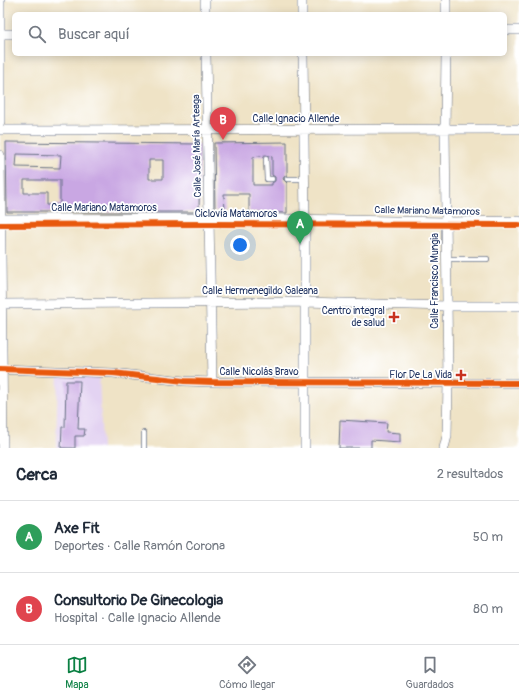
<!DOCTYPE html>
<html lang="es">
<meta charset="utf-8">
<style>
body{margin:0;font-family:Pangolin,sans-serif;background:#f2f2f3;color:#1f2937}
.you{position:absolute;left:240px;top:245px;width:14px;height:14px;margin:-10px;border:3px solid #fff;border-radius:50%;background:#1a73e8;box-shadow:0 0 0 6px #1a73e833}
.badge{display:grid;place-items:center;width:26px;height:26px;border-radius:50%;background:#0b8043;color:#fff;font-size:13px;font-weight:700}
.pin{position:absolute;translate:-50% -33px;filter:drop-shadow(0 1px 2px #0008)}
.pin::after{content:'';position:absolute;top:21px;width:14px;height:12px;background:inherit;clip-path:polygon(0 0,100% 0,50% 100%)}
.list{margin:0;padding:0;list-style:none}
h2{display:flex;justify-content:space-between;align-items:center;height:52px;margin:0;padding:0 16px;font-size:17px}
h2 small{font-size:13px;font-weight:400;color:#747a83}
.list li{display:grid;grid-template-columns:26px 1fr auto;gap:12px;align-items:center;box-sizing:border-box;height:72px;padding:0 16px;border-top:1px solid #e0e1e3}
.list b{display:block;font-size:15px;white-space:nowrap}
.list p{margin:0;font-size:13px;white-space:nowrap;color:#747a83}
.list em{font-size:13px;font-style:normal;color:#747a83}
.icon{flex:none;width:22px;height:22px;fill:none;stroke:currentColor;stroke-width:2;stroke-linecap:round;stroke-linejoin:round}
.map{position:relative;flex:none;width:519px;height:448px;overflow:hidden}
.search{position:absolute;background:#fff;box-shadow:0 2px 10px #0003;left:12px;right:12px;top:12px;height:44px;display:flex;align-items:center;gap:10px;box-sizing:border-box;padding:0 14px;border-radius:6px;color:#747a83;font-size:15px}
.sheet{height:196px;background:#fff}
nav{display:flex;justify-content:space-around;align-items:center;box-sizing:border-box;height:56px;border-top:1px solid #e0e1e3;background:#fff;font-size:11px;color:#747a83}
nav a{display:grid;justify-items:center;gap:2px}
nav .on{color:#0b8043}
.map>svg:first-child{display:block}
.built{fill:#e3d3f2}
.building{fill:#c9a7e3;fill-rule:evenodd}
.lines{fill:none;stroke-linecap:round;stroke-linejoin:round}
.lane-casing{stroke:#656e82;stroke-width:6}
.street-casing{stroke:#656e82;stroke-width:10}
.lane{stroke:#fff;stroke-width:4.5}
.street{stroke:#fff;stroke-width:9}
.cycleway-casing{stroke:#fff;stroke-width:8}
.cycleway{stroke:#e8590c;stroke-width:6}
.poi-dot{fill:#c8321e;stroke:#fff;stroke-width:1.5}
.labels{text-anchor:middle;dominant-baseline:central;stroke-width:3.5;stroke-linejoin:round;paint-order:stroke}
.street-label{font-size:10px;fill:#1b2f5e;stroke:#fff}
.poi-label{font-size:10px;fill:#1b2f5e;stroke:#fff;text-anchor:end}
</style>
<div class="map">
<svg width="519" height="448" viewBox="0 0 519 448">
<rect width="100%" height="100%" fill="#fff"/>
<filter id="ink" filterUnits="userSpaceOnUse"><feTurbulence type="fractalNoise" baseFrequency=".025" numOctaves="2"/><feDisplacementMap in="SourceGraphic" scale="8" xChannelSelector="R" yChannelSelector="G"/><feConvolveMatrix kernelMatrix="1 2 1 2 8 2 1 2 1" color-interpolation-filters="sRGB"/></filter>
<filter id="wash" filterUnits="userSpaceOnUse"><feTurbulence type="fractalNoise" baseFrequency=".012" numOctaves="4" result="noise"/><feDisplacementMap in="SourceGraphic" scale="16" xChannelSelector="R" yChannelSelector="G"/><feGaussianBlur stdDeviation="0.9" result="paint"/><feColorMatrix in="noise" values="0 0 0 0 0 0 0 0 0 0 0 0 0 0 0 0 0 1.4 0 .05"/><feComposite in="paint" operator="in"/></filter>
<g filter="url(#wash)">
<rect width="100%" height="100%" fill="#efe3c6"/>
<path class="built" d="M58,373H99L102,448H56Z"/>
<g id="blocks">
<path class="building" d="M6,142L200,144L199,212H7ZM17,154L61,155L60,168L16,167ZM149,160H163V179H149ZM24,180H60V205H47V193H24Z
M287,142V175L284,177L283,179L287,183V213L249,212V194H224L225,211H215L214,143ZM266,155L272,157V175L275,177V181L272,183V185H253V157Z
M66,381H80L78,429H85L84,436H75V448H61L62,427H65Z
M340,420L387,423L386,432L400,433V442L371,440V448H339Z"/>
</g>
</g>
<g filter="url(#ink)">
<use href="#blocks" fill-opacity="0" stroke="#656e82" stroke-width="1"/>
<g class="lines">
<g class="lane-casing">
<path id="lane" d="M266,159L267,179H272
M287,179H304
M446,259H487
M144,433V448"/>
</g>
<g class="street-casing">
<path id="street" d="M205,0V14
M302,0V14
M446,0V14
M505,30H519
M0,34H14
M206,54L212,382
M303,54L305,224V448
M0,122V0
M0,130L519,129
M0,155L3,448
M0,219L238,218L446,222L519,221
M0,304L305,302L446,306H519
M0,369L113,373L184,381L212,382L519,383
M444,448L447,436L448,382L445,130L446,54"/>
</g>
<use href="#lane" class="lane"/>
<use href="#street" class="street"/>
<g class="cycleway-casing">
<path id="cycleway" d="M0,225L209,224L519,225
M0,369L113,373L184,381L212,382L519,383"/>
</g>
<use href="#cycleway" class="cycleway"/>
</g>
</g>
<g class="poi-dot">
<path d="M392 311h4v4h4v4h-4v4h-4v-4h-4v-4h4z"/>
<path d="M459 369h4v4h4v4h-4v4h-4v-4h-4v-4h4z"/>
</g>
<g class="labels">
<g class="street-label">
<text x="296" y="119">Calle Ignacio Allende</text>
<text transform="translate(197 146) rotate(-91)">Calle José María Arteaga</text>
<text x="104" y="208">Calle Mariano Matamoros</text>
<text transform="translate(427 211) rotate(1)">Calle Mariano Matamoros</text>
<text x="236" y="214">Ciclovía Matamoros</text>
<text transform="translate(435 281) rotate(-90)">Calle Francisco Mungia</text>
<text x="260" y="291">Calle Hermenegildo Galeana</text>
<text x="259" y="372">Calle Nicolás Bravo</text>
</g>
<g class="poi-label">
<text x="385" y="311">Centro integral<tspan x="385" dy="12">de salud</tspan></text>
<text x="452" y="375">Flor De La Vida</text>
</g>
</g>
</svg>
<div class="you"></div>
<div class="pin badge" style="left:300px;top:244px;background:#2e9e5b">A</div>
<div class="pin badge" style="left:223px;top:140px;background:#e0444e">B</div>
<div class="search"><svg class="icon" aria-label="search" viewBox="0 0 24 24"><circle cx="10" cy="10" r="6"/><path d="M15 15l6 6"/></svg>Buscar aquí</div>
</div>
<section class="sheet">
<h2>Cerca<small>2 resultados</small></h2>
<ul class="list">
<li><span class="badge" style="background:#2e9e5b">A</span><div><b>Axe Fit</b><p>Deportes · Calle Ramón Corona</p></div><em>50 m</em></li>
<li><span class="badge" style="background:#e0444e">B</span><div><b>Consultorio De Ginecologia</b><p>Hospital · Calle Ignacio Allende</p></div><em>80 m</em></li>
</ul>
</section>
<nav>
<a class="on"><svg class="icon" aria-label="map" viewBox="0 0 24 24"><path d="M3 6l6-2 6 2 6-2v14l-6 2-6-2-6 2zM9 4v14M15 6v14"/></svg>Mapa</a>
<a><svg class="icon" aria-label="directions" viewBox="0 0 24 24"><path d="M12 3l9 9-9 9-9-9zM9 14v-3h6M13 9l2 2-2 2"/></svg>Cómo llegar</a>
<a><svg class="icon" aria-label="saved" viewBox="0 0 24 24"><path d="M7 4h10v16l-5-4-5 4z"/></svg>Guardados</a>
</nav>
